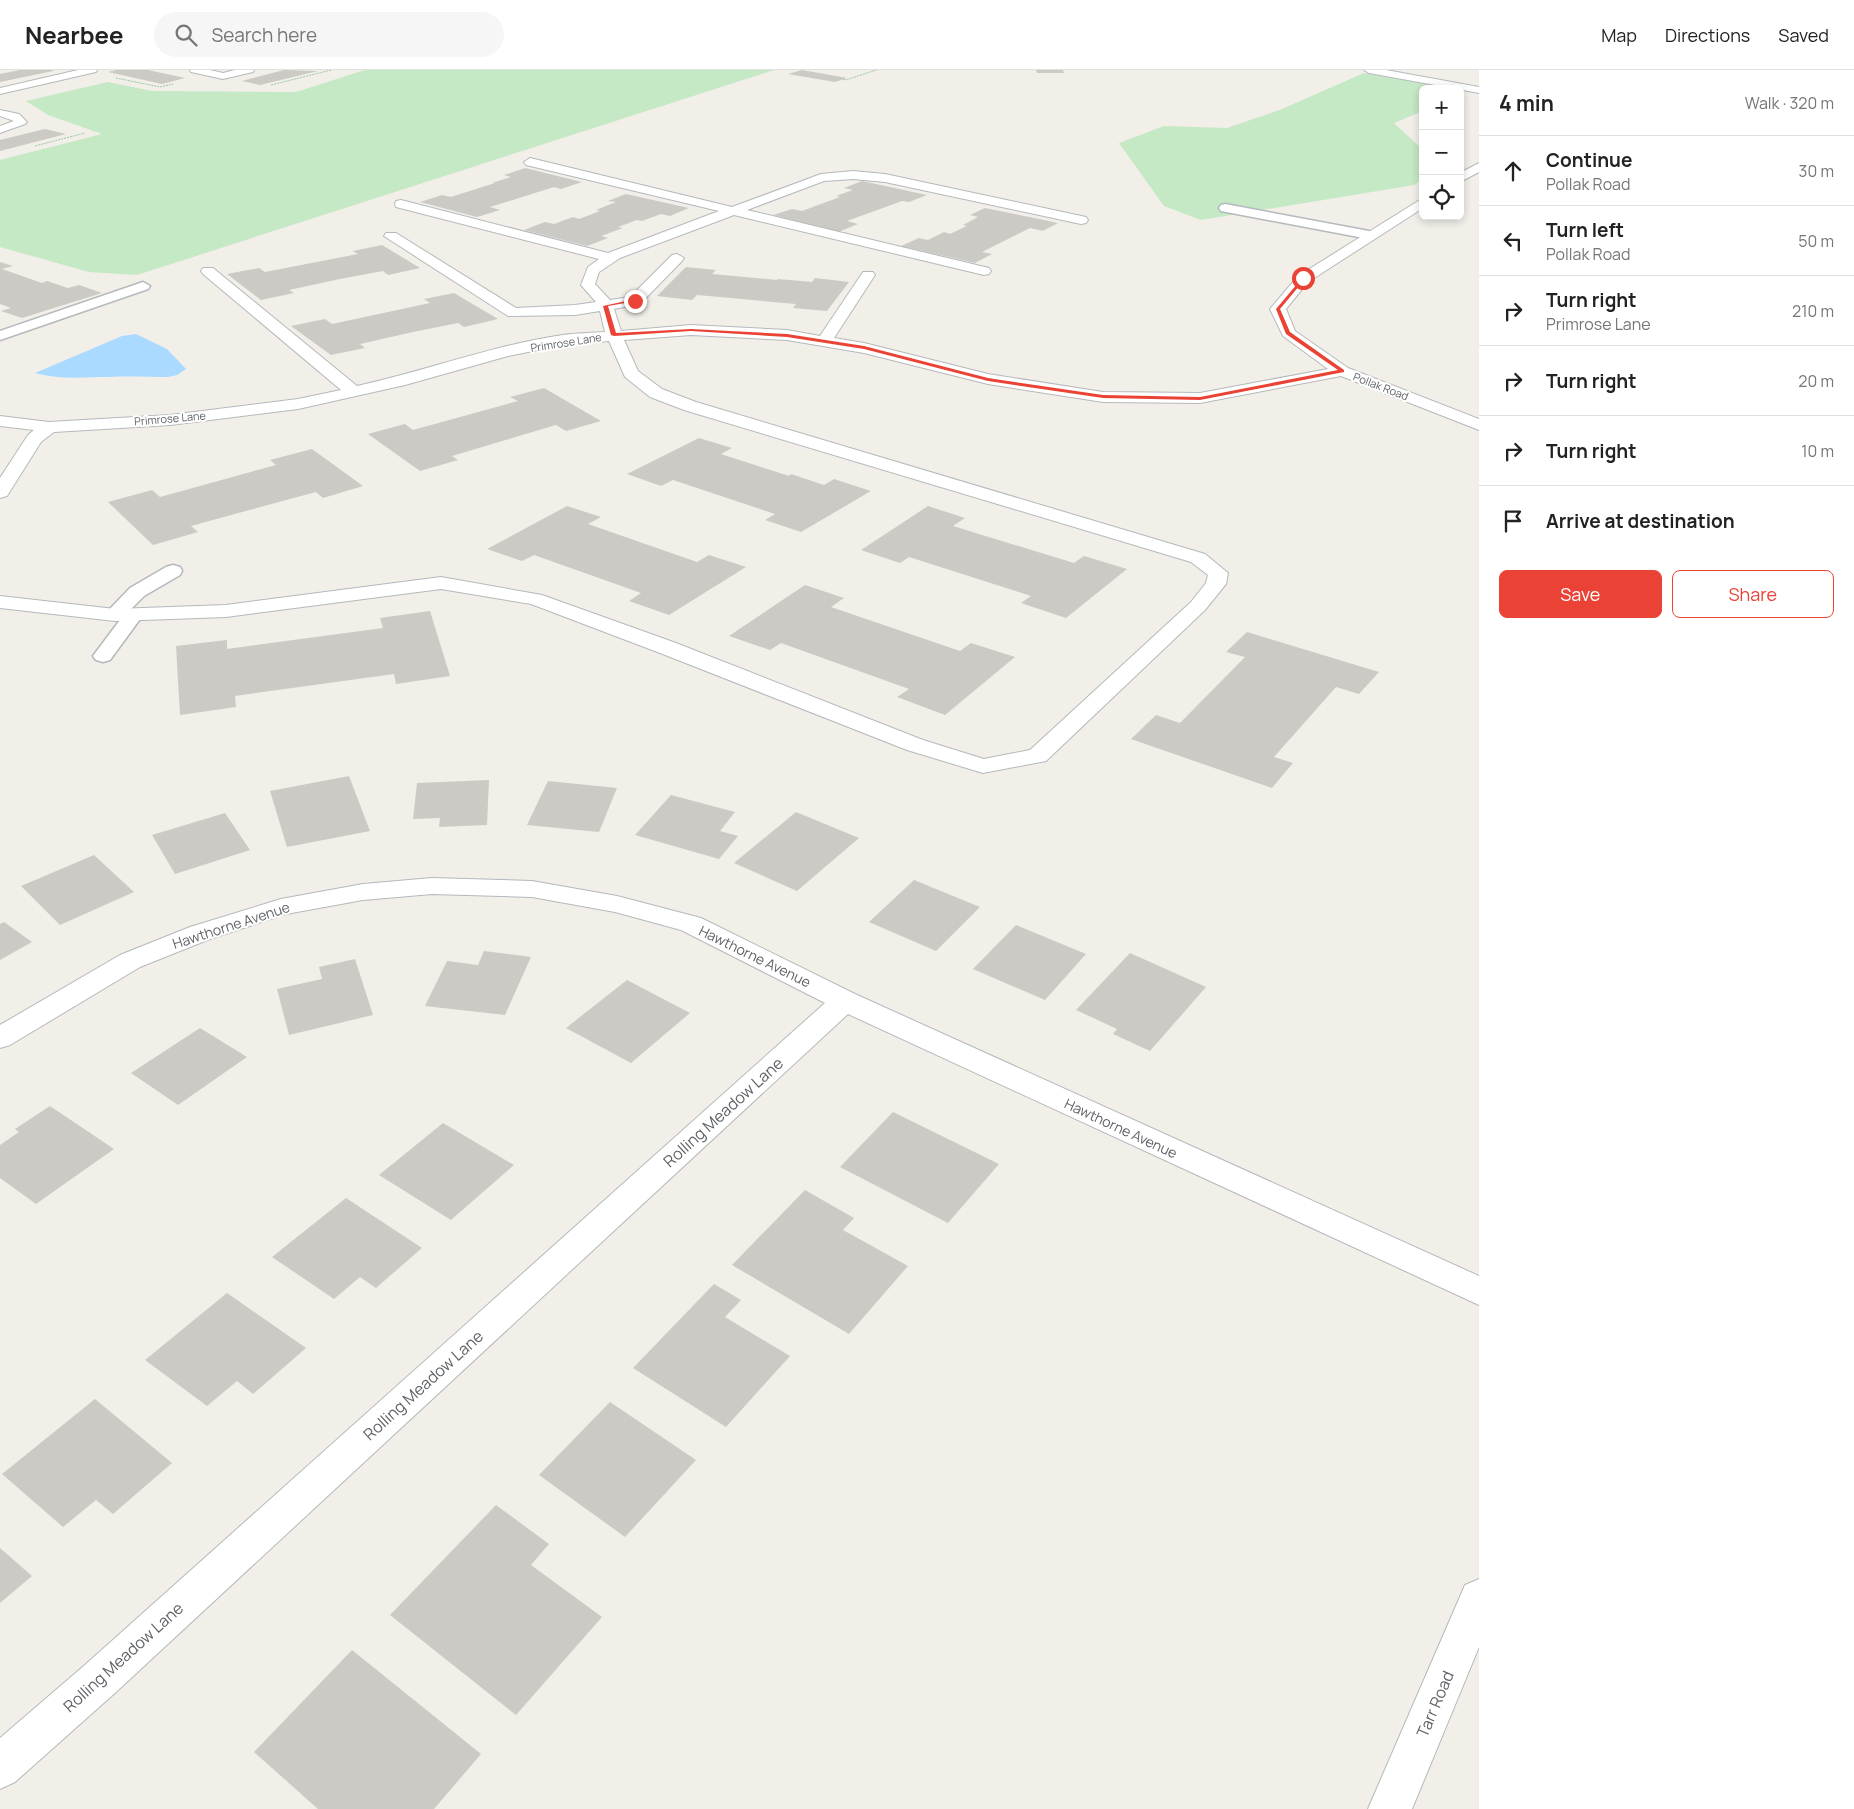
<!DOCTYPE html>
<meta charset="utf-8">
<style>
body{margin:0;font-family:Manrope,sans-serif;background:#f6f6f6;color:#222}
.controls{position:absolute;right:15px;top:15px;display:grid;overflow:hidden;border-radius:8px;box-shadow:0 2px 8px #0003}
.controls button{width:45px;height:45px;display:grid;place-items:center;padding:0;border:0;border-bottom:1px solid #e0e0e0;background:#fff;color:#222;font:25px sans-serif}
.stop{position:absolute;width:15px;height:15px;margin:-11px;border:4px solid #ea4335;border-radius:50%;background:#fff}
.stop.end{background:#ea4335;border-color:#fff;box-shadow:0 1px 5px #0008}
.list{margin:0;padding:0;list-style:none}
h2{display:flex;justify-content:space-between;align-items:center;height:65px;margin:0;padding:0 20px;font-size:21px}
h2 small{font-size:16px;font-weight:400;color:#767676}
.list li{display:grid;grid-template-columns:32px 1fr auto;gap:15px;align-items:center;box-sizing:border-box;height:70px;padding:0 20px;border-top:1px solid #e0e0e0}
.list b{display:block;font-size:19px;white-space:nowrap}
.list p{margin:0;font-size:16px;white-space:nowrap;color:#767676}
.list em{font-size:16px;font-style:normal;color:#767676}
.actions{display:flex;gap:10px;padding:15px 20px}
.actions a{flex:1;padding:11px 0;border:1px solid #ea4335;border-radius:8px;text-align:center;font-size:18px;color:#ea4335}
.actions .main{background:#ea4335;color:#fff}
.icon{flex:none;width:28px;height:28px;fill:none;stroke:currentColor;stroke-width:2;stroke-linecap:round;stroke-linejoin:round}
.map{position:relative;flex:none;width:1479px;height:1739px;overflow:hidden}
header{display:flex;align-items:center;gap:30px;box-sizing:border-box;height:70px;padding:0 25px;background:#fff;border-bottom:1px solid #e0e0e0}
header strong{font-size:24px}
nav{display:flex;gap:28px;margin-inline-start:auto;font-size:18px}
.search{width:350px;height:45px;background:#f6f6f6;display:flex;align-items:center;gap:12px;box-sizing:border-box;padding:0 18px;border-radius:28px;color:#767676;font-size:19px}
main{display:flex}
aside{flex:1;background:#fff}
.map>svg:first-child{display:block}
.green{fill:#c5e8c5}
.water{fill:#aadaff}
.building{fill:#cccac5}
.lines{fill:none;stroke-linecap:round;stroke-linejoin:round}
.lane-casing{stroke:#b5b8bc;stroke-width:3}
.street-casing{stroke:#b5b8bc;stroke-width:2}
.path{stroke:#9cc7a9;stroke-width:1;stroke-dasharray:2 1;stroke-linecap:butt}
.lane{fill:#fff;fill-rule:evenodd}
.street{fill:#fff;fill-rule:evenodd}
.route{fill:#ea4335}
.labels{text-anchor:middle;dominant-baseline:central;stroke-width:4;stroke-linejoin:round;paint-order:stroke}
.far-street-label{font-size:11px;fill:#5f6368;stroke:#fff}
.street-label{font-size:14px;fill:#5f6368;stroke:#fff}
.near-street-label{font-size:16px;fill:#5f6368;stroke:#fff}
</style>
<header>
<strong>Nearbee</strong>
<div class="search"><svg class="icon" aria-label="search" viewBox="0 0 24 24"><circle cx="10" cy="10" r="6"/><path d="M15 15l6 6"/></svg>Search here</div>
<nav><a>Map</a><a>Directions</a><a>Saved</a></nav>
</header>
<main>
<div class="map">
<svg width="1479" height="1739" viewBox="0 0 1479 1739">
<rect width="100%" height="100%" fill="#f1efe8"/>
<path class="green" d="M365,0H774L137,205L89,202L0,177V90L102,64L48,45L26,31L108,12L152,21L296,22Z
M1364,3L1452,19H1423V41L1394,53L1423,80V108L1414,115L1201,150L1164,136L1119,73L1164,56L1227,58L1282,39Z"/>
<path class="water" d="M136,264L167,279L186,299L177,305L168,307C149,307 129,306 109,307C85,307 60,310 35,303L122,266Z"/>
<path class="building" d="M20,0H53V1L0,12V4Z
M116,0H148L185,8L162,14L108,2Z
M284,0L318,1L260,15L242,11Z
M802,0L830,5L847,8L835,12L788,4Z
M1036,0H1063L1064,3H1037Z
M45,59L66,64L0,81V70Z
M525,98L582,112L561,119L554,117L490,137L500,140L477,147L420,132L442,125L451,127L495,113H492L511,107L504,105Z
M862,111L927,125L909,132L902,131L847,151L858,154L838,162L773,145L792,139L802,141L840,127L836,126L853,120L844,118Z
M626,124L689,138L670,146L661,144L642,151L637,150L618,157L623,158L601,166L608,168L587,176L524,160L545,152L554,154L573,147L579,149L600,141L596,140L616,132L608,131Z
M985,138L1058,153L1043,161L1030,158L982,182L992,184L975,193L901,176L919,168L928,170L944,162L950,164L967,156L963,155L978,147L970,145Z
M382,175L420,198L388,205L383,201L340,209L289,220L294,223L261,230L227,204L259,198L265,202L358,184L353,181Z
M0,192L13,196L2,199L42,213L47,211L68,218L79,215L102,223L22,248L1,241L11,238L0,234Z
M686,197L716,200L712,204L777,210L778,209L812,212L815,208L849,212L827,241L793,238L796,234L697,225L692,230L657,226Z
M454,223L498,249L464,257L458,253L413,262L360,274L365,278L331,285L291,256L325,249L332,254L430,233L424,229Z
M544,318L601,351L566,361L556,355L452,386L458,390L420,401L368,364L405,354L413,360L518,331L510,327Z
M699,368L732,378L721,384L789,406L791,404L824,415L834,409L871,421L801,462L765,450L775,444L673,410L661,416L627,404Z
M312,379L363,416L323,428L316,422L191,456L198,462L153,475L108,432L152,420L160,427L276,395L270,390Z
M567,436L601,447L588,454L697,492L709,485L746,497L669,545L629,531L641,523L534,485L522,491L487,479Z
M928,436L965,448L953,456L1074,493L1084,486L1127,499L1066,548L1021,533L1031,526L909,487L900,493L861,480Z
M805,515L844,528L831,537L960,581L971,573L1015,587L945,645L897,627L909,619L781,573L770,580L729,566Z
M430,541L450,606L396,614L394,604L235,626L236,637L180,645L176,576L227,570V579L383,558L380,548Z
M1247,562L1379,602L1359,624L1336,617L1274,687L1293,693L1272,718L1131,669L1156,645L1180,653L1245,587L1226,582Z
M349,706L370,761L287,777L270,721Z
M489,710L487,755L439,757L440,748L413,749L417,713Z
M548,711L617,718L599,762L527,755Z
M671,725L735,742L720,761L738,766L719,789L635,765Z
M796,742L859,768L797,821L734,793Z
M225,743L250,780L175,804L152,765Z
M94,785L134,822L60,855L21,816Z
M914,810L980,837L936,881L869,852Z
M4,852L32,872L0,890V854Z
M1016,855L1086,884L1045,930L973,899Z
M484,881L531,887L505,945L425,936L447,891L478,895Z
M1130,883L1206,917L1150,981L1113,964L1117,959L1076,940Z
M355,889L373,945L289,965L277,919L322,909L319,897Z
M627,910L690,943L631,993L566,958Z
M200,958L247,987L178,1035L131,1003Z
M50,1036L114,1079L36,1134L0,1108V1075L19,1062L15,1059Z
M893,1042L999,1094L948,1153L840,1097Z
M443,1053L514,1095L451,1150L379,1105Z
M805,1120L854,1148L843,1160L908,1196L849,1264L732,1195Z
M346,1128L422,1178L376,1218L360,1207L334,1229L272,1187Z
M714,1214L741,1230L725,1247L790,1286L726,1357L633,1298Z
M227,1223L306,1278L253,1324L237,1311L207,1336L145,1290Z
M95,1329L172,1393L113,1444L96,1430L63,1457L2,1404Z
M610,1332L696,1390L625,1467L539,1405Z
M496,1435L549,1474L531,1495L602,1547L516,1645L390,1545Z
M0,1478L32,1506L0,1533Z
M352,1580L481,1684L434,1739H318L254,1682Z"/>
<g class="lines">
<g class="lane-casing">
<path id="lane" d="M1225,134L1369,161L1375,165L1369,169L1221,141L1219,138L1221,135Z
M143,212L150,216L148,219L0,270V261Z
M173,495L180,497L182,501L180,505L144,526L130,540L140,541L143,545L110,590L103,592L96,590L93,586L120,550L108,549L105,545L108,541L130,518L166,497Z"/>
</g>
<g class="street-casing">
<path id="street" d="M78,0H97L96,2L0,24V18Z
M190,0H210L223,3L235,0H254L253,2L223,9L191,2Z
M1364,0H1386L1479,17V23L1369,3Z
M0,40L19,44L27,52L25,54L0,63V56L14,51L0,46Z
M530,88L732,137L821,104L853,101L885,104L1086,147L1088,150L1086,153L1081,154L885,112L853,109L824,111L747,140L989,198L991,201L989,204L984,205L734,145L620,188L599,202L595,214L610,230L630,227L672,185L677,184L684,188L682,191L640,234L614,239L621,261L691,255L787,260L820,266L863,202H873L875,205L834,268L864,273L988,304L1103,322L1200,323L1328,299L1283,266L1270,239L1298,206L1423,128V138L1308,212L1286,239L1295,261L1348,298L1479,349V360L1341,306L1200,333L1103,332L988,314L864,283L787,270L691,265L624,270L638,301L662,319L696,332L1205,484L1228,503L1226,514L1205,540L1046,691L983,703L907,680L660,583L531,534L441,519L226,547L115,551L0,538V526L115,539L226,535L441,507L542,525L676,573L923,670L984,689L1030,680L1191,532L1206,513L1208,505L1191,492L684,340L650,327L625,307L609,271L563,275L508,286L405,315L298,339L170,355L54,362L41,372L7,426L0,428V408L28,365L34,360L0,356V346L49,352L170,345L298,329L341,320L203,204L201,201L203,198H213L357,316C426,301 493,275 563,265C577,263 591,263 605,262L600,241L575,245L508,246L384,166L386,163H396L516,238L575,235L596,232L581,215L588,197L599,189L396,137L395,134L396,131L401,130L608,183L719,141L526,95L524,92Z
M1479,93V102L1460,112V103Z
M432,808L532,811L617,826L701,848L855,924L1479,1206V1235L848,944L116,1622L15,1712L0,1719V1668L86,1594L825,933L681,860L615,842L532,827L432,824L363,830L286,844L210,869L140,897L10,975L0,978V955L120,885L190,857L281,829L363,814Z
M1479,1509V1577L1412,1739H1368L1465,1515Z"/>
</g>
<path class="path" d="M116,8L160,17L173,14
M843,9L846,10L876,0
M271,15L331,0
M35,76L85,63"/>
<use href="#lane" class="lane"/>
<use href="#street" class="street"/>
</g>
<path class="route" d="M1303,207L1305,209L1280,239L1290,262L1344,300V302L1200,330L1103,328L988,311L864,279L787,267L691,261L614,266L611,265L603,236L635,229L637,231L608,236L616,263L691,259L787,264L864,276L988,308L1103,325L1200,327L1338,300L1286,264L1276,239Z"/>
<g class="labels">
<g class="far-street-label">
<text transform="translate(566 272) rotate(-9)">Primrose Lane</text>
<text transform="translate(1381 316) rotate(21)">Pollak Road</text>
<text transform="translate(170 348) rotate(-5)">Primrose Lane</text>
</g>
<g class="street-label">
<text transform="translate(231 855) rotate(-18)">Hawthorne Avenue</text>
<text transform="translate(755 886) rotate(26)">Hawthorne Avenue</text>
<text transform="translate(1121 1058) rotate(25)">Hawthorne Avenue</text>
</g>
<g class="near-street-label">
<text transform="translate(723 1042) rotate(-42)">Rolling Meadow Lane</text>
<text transform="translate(423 1315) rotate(-42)">Rolling Meadow Lane</text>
<text transform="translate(123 1587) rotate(-42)">Rolling Meadow Lane</text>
<text transform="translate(1435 1634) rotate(-67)">Tarr Road</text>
</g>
</g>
</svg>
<div class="controls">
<button>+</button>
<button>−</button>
<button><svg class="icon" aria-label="locate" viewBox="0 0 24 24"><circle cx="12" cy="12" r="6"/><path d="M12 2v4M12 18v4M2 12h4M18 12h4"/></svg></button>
</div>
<div class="stop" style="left:1303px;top:208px"></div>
<div class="stop end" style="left:635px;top:231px"></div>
</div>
<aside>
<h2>4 min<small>Walk · 320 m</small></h2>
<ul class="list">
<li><svg class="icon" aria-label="ahead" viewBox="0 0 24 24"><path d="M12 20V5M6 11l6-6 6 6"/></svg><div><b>Continue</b><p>Pollak Road</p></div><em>30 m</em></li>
<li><svg class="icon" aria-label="left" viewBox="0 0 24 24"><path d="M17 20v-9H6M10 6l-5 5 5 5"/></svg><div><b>Turn left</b><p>Pollak Road</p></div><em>50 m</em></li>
<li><svg class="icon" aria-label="right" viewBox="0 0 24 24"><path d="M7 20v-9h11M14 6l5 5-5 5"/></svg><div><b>Turn right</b><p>Primrose Lane</p></div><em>210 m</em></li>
<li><svg class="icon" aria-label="right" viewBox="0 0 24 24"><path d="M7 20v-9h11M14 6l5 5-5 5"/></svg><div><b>Turn right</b></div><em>20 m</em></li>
<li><svg class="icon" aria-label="right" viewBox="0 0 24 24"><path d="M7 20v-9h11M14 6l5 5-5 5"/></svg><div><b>Turn right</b></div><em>10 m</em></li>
<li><svg class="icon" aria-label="arrive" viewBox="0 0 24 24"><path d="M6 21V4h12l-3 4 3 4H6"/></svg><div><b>Arrive at destination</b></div></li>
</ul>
<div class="actions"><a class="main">Save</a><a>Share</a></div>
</aside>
</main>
